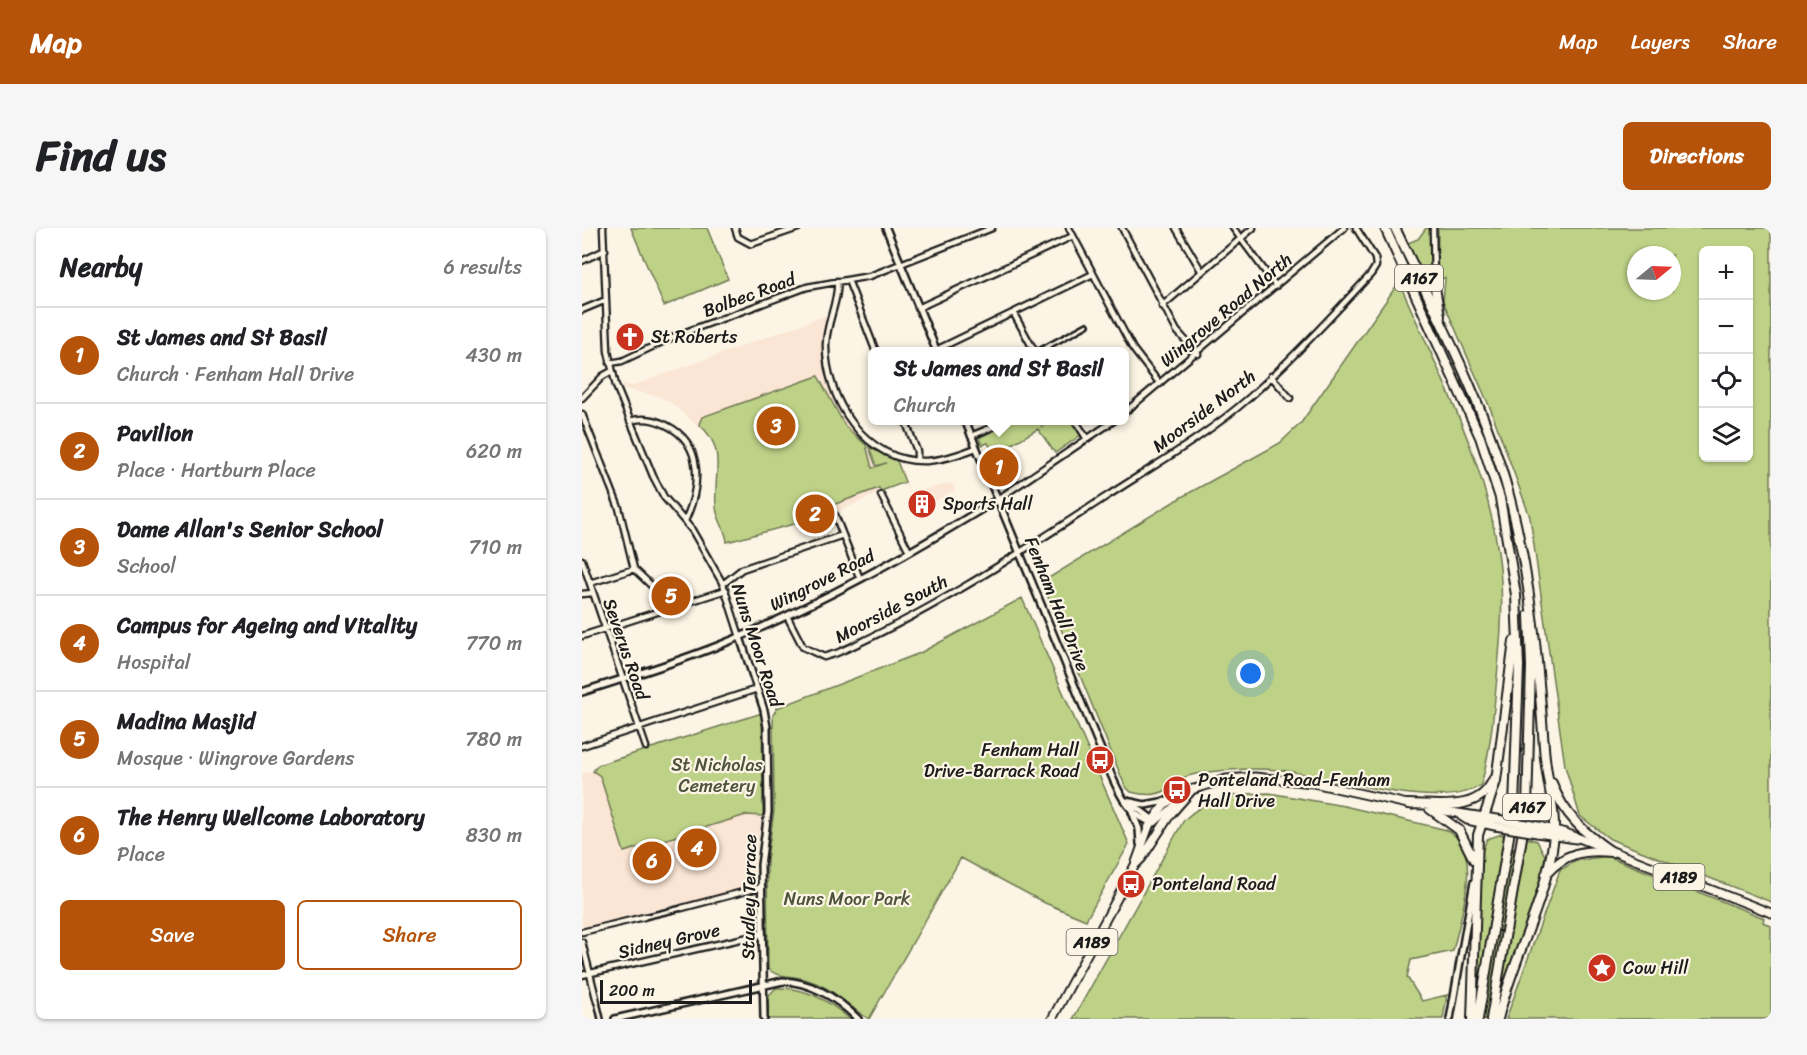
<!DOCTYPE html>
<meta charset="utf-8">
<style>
body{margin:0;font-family:Sriracha,sans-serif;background:#f6f6f6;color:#202124}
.controls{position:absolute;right:18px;top:18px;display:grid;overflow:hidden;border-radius:9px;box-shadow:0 2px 4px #0004}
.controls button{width:54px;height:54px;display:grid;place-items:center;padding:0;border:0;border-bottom:2px solid #e0e0e0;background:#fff;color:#202124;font:30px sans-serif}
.compass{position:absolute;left:1045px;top:18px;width:54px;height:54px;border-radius:50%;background:#fff;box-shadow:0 2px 4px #0004;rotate:71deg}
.scale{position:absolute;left:18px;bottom:15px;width:152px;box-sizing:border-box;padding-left:6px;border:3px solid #1c1c1c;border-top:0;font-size:16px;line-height:21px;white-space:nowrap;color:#1c1c1c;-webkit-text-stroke:4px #fcf5e5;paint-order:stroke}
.you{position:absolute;left:669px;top:446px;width:21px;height:21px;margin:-15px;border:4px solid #fff;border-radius:50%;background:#1a73e8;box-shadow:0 0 0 9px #1a73e833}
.badge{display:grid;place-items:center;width:39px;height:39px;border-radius:50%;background:#b45309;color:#fff;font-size:20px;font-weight:700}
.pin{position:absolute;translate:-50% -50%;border:3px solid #fff;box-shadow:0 2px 6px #0006}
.popup{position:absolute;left:286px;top:119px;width:261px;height:78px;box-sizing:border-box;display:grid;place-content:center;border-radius:9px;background:#fff;filter:drop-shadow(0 2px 4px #0005);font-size:20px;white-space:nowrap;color:#757577}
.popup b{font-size:22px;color:#202124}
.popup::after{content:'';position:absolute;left:50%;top:100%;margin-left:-12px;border:12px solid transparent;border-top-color:#fff}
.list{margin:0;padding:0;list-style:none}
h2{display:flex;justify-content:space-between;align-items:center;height:78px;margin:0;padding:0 24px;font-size:26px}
h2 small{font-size:20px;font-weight:400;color:#757577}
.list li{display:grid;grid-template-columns:39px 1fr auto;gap:18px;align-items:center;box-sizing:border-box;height:96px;padding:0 24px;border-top:2px solid #e0e0e0}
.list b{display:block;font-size:22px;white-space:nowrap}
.list p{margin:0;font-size:20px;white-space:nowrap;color:#757577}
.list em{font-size:20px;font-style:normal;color:#757577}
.actions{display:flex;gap:12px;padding:18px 24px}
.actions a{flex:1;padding:14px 0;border:2px solid #b45309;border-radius:9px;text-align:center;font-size:21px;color:#b45309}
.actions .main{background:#b45309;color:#fff}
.icon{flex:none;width:33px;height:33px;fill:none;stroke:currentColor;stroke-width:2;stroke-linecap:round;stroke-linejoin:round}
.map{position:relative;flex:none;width:1189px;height:791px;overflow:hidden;border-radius:9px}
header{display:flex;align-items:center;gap:36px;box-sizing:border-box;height:84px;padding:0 30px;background:#b45309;color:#fff}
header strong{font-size:28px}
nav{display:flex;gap:33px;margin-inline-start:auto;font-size:21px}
.intro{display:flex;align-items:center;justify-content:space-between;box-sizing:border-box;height:144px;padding:0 36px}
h1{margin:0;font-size:42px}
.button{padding:15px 27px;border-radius:9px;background:#b45309;color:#fff;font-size:21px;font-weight:700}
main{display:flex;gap:36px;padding:0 36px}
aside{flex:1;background:#fff;border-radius:9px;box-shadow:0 2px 4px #0004}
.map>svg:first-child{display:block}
.built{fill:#fbe5d4}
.green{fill:#bed287;stroke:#6d7752;stroke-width:1.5;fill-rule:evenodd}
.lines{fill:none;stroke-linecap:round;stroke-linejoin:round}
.pedestrian-casing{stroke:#1c1c1c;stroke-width:8}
.minor-casing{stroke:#1c1c1c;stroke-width:9}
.tertiary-casing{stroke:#1c1c1c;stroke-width:10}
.primary-casing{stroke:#1c1c1c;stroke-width:11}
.trunk-casing{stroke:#1c1c1c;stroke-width:12}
.pedestrian{stroke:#fcf5e5;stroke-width:3}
.minor{stroke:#fcf5e5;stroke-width:4.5}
.tertiary{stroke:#fcf5e5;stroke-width:5}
.primary{stroke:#fcf5e5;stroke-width:7}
.trunk{stroke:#fcf5e5;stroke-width:8}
.primary-bridge-casing{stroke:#1c1c1c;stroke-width:11;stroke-linecap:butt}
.primary-bridge{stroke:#fcf5e5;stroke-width:7}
.labels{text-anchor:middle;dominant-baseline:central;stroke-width:4.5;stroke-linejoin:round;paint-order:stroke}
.shield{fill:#fcf5e5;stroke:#5f5d58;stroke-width:1.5}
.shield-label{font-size:16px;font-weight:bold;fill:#1c1c1c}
.street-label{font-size:18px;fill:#1c1c1c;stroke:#fcf5e5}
.poi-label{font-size:18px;fill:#1c1c1c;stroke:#fcf5e5;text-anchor:start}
.park-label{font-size:18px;fill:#4d533c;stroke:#fcf5e5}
</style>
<header>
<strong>Map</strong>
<nav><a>Map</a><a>Layers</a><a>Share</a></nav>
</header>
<div class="intro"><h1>Find us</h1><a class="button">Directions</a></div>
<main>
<aside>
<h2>Nearby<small>6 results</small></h2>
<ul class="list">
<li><span class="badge">1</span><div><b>St James and St Basil</b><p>Church · Fenham Hall Drive</p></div><em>430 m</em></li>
<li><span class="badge">2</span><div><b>Pavilion</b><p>Place · Hartburn Place</p></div><em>620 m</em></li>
<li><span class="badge">3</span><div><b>Dame Allan's Senior School</b><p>School</p></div><em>710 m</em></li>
<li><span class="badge">4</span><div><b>Campus for Ageing and Vitality</b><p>Hospital</p></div><em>770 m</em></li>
<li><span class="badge">5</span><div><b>Madina Masjid</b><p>Mosque · Wingrove Gardens</p></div><em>780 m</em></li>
<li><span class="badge">6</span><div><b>The Henry Wellcome Laboratory</b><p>Place</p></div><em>830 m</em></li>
</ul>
<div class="actions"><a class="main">Save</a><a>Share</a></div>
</aside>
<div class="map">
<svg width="1189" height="791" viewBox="0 0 1189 791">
<rect width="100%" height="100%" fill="#fcf5e5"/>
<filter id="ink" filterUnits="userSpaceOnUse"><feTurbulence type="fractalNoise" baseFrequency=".0167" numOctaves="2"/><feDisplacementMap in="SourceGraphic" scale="12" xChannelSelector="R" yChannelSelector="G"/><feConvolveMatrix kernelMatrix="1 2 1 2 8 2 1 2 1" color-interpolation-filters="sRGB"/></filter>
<g filter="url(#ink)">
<path class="built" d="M245,87L240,105V134L248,164L262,190L283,212L316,231L328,265L370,255L373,262L336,283L322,254L248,287L145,314L133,278L136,232L131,211L88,174L76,168L41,161L40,156L50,158Z
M11,543L18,548L42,623L164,587L181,588L174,623L172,658L0,699V546Z"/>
<path class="green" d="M49,0H125L146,51L82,78Z
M816,0H819L826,15L836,11L844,0H848L850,31L847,63Z
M856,0H1189V674L1028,611L998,588L983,538L948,289L909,182L861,73L863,50L856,51L855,48ZM1122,22H1166V230H1122ZM1054,27H1090V63H1054Z
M817,54C857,146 908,239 918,340C922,379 918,420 914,459C911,492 908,525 899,557C859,586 746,547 698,542C674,540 619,541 598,551C593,553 589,559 584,562C573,569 560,567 549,564L543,558L460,354L598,270L698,215L719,195Z
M236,148L263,198L284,217L290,240L304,235L294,238L287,219L315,233L323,254L299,263L297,260L248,278L246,275L215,288L216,295L145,314C144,301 135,292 134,279C131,246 146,222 117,196L120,189Z
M429,192L465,193L459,196L460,199L472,193H489L499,207L473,225L456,201L416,224L415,220L410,222L406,215L400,217L397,210Z
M440,370L547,616L504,692L463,675L379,630L287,791C263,777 252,759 222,751C210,747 196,750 186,741L185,631L192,583L191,487L195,480L338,425Z
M180,485L181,588L164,587L42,624L18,548L11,543L16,537Z
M687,565L762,578L861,601C905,616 878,690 871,723L829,732L825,749L840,773L865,767L861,791H491L602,592C629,567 651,566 687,565Z
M920,606L922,609L893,778L898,629L905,611Z
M945,610L955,613L963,628L960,649L920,768L918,767Z
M932,619V635L905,791H899L926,632Z
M1025,628L1182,690L1181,694L1189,698V791H924L978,642L994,633Z
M194,760C223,759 246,772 268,791H186L187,767Z"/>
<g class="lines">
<g class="pedestrian-casing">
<path id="pedestrian" d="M455,124L505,97
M413,198L423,192
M62,689L100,680
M15,774L19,791"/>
</g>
<g class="minor-casing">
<path id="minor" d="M21,0L26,123L34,158L71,248L82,269L110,302L141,356L158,409
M153,0L156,9L169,16L216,0
M487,0L551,121L578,156
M540,0L595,103L616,126
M594,0L620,44
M651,0L694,58
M851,0L852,54
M0,33L23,22
M266,52L294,124
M255,53C258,69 244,96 244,116C243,171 284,236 345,233C361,232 379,226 394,220
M580,78L671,0
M336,80L491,8
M0,82L24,72
M432,86L453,124
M354,122L511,46
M28,135L40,133L93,108L225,59L288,48L410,0
M689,148L708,170
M0,170L21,148L30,143
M543,184L762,0
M0,186L37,280L52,341L73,361L81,382
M323,192L335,223V232
M493,192L505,211
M48,193C61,189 72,191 84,197C123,216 118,260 103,293
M389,208L413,198
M299,267L327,323
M416,271L533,192
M253,287L278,351
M0,332L64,519
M8,355L52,341
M141,356L160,341L261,307
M0,366L11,365
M205,388L221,419L242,429L255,425C349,384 436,326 522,270C571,238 624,208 668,169C711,130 750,88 789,46L794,38L793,30L774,0
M0,408L144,362
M0,518L175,461
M100,680L180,659
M0,704L62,689
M0,714L15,774
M0,747L180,706"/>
</g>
<g class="tertiary-casing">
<path id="tertiary" d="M304,0L355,124
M383,192L519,522C530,547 541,589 573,595L603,567
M158,409L182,482L185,499L186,584L179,637L182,791
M0,464C46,449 93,435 138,417C235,378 327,326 416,271
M546,573L574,594
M549,574L563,577L584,573
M550,584L557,601L558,616
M33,791L201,753C230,754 256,771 276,791
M868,791L892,654"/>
</g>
<g class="primary-casing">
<path id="primary" d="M850,581L915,591
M879,588L885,592L913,598
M956,598L984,605L1189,685
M955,605L994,611
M553,637L560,630L588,587L611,561
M470,791L553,637L567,598L582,577L597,566L644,551L673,549L731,555L830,577"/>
</g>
<g class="trunk-casing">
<path id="trunk" d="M803,0L898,209L918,270L934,367L937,438L932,579L896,791
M813,0C855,87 902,174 927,267C949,350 956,434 962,519C964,555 977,586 970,622C960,680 930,734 916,791
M852,54L858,88
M970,555C981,586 1003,606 1030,624
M826,576C855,576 897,585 911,552
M848,581L877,602L892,632
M964,646C983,625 1002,621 1029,624
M890,791L896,607L914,553L932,413
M909,791L945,580L949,438L947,387"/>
</g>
<use href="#pedestrian" class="pedestrian"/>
<use href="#minor" class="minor"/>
<use href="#tertiary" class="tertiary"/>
<use href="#primary" class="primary"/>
<use href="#trunk" class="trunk"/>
<g class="primary-bridge-casing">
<path id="primary-bridge" d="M915,591L956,598
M913,598L955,605"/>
</g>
<use href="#primary-bridge" class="primary-bridge"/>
</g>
</g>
<defs>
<g id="church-disc" transform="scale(1.5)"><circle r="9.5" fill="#c8321e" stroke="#fcf5e5"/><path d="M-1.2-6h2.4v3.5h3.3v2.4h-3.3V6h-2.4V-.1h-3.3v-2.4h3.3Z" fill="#fff"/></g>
<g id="building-disc" transform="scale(1.5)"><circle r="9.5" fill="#c8321e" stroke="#fcf5e5"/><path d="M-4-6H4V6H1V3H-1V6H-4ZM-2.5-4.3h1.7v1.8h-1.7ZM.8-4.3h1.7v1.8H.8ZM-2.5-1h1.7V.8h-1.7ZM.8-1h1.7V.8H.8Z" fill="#fff"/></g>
<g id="bus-disc" transform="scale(1.5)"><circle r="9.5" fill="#c8321e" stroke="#fcf5e5"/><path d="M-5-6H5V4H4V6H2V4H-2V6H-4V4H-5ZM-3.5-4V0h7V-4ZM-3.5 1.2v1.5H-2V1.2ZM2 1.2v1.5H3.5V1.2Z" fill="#fff"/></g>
<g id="sight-disc" transform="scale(1.5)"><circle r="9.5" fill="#c8321e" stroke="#fcf5e5"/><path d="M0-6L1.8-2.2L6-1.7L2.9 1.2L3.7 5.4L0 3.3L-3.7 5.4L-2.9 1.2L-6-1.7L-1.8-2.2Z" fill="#fff"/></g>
</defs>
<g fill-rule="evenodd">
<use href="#church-disc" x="48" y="109"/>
<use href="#building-disc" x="340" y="276"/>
<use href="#bus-disc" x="518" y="532"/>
<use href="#bus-disc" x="595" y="562"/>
<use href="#bus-disc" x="549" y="656"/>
<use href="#sight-disc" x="1020" y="740"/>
</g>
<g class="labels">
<g class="shield">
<rect x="813" y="37" width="48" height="26" rx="4.5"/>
<rect x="921" y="566" width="48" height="26" rx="4.5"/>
<rect x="1071.5" y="636" width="51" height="26" rx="4.5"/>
<rect x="484.5" y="701" width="51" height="26" rx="4.5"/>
</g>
<g class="shield-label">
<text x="837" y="50">A167</text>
<text x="945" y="579">A167</text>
<text x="1097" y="649">A189</text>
<text x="510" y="714">A189</text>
</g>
<g class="street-label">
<text transform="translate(167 67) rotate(-20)">Bolbec Road</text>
<text transform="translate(644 82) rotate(-40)">Wingrove Road North</text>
<text transform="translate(622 183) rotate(-37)">Moorside North</text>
<text transform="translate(240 352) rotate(-27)">Wingrove Road</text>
<text transform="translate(475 376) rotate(68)">Fenham Hall Drive</text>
<text transform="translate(309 381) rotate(-28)">Moorside South</text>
<text transform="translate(175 417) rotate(72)">Nuns Moor Road</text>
<text transform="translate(44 421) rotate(71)">Severus Road</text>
<text transform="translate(167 669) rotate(-89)">Studley Terrace</text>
<text transform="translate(87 713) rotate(-13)">Sidney Grove</text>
</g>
<g class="poi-label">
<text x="69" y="109">St Roberts</text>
<text x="361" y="276">Sports Hall</text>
<text x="497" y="522" text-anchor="end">Fenham Hall<tspan x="497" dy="21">Drive-Barrack Road</tspan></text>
<text x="616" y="552">Ponteland Road-Fenham<tspan x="616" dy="21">Hall Drive</tspan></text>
<text x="570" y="656">Ponteland Road</text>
<text x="1041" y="740">Cow Hill</text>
</g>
<g class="park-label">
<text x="135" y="537">St Nicholas<tspan x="135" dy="21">Cemetery</tspan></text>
<text x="265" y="671">Nuns Moor Park</text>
</g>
</g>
</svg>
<div class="controls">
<button>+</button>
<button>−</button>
<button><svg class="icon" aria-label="locate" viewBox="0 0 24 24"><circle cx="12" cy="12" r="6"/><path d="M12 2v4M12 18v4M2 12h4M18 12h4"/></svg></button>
<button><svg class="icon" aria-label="layers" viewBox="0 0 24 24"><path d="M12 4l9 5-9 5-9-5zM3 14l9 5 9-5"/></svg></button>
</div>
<svg class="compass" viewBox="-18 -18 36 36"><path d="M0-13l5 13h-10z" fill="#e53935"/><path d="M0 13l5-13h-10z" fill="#757577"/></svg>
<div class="scale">200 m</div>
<div class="you"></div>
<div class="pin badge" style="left:417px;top:239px">1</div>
<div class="popup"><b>St James and St Basil</b>Church</div>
<div class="pin badge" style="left:233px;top:286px">2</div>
<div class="pin badge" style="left:194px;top:198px">3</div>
<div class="pin badge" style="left:115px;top:620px">4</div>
<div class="pin badge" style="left:89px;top:368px">5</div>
<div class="pin badge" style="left:70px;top:633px">6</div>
</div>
</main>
